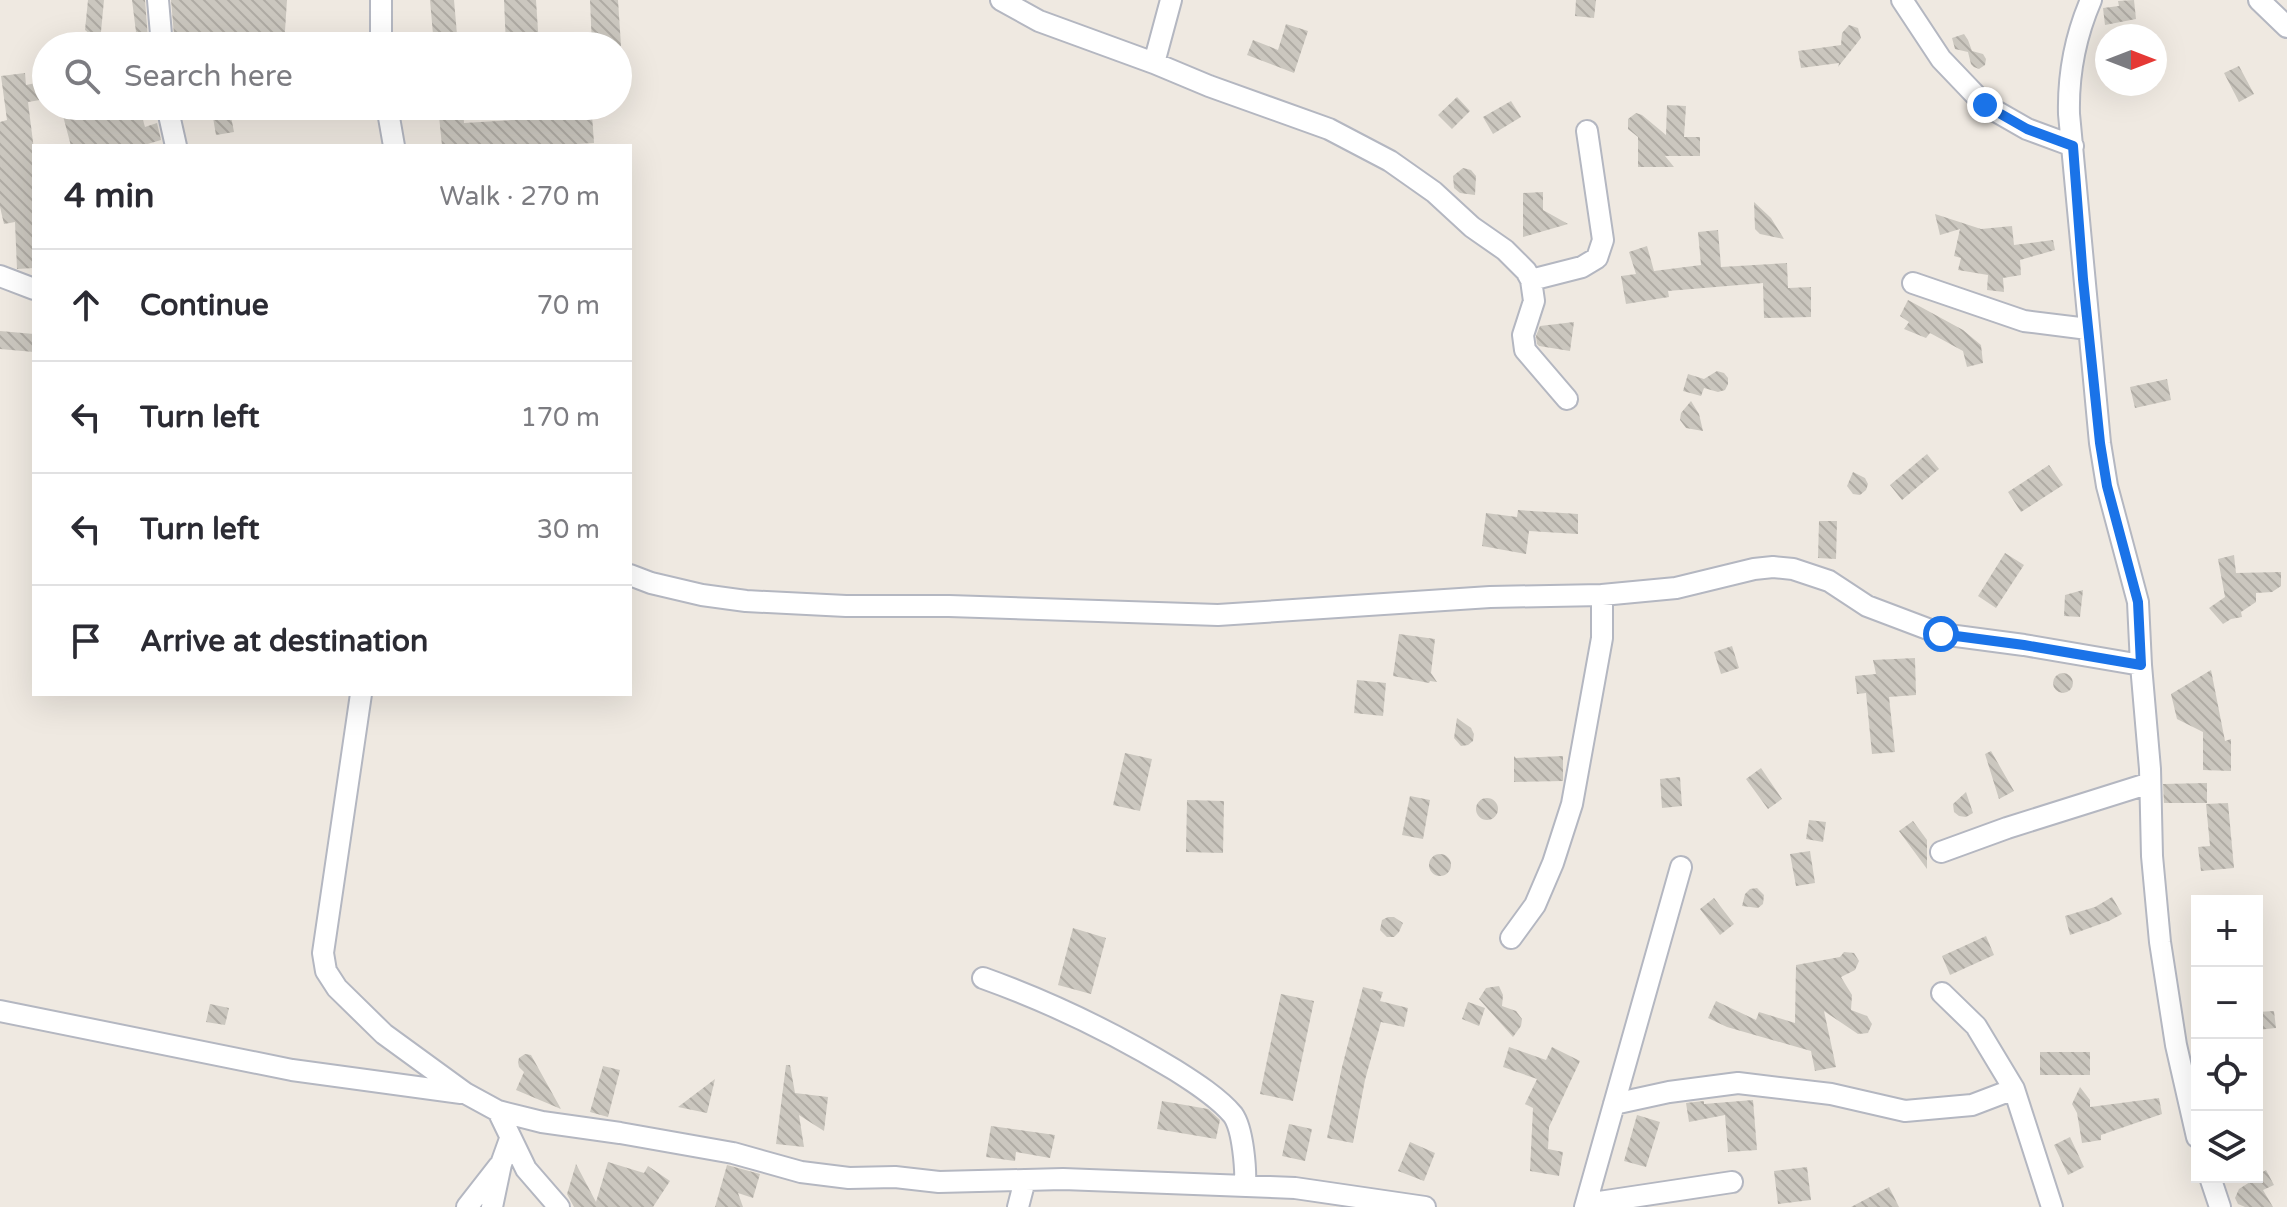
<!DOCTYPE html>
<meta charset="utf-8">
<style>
body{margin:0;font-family:"Varela Round",sans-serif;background:#f7f7f7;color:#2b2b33}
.controls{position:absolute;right:24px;bottom:24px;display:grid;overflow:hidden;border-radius:0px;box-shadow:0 8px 32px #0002}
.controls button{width:72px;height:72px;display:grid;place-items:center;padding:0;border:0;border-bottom:2px solid #e1e1e2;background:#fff;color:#2b2b33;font:40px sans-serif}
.compass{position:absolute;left:2095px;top:24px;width:72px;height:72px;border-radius:50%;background:#fff;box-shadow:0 8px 32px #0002;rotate:90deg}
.stop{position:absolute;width:24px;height:24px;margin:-18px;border:6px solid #1a73e8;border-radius:50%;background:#fff}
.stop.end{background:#1a73e8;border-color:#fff;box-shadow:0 2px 8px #0008}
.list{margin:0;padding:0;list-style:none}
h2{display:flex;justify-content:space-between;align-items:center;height:104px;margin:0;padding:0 32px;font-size:34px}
h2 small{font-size:26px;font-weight:400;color:#7c7c81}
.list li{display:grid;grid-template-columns:52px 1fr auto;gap:24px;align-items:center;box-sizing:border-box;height:112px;padding:0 32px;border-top:2px solid #e1e1e2}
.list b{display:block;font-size:30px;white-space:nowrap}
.list em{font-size:26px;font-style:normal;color:#7c7c81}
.icon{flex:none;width:44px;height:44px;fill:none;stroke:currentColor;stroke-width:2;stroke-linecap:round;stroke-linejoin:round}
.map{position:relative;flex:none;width:2287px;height:1207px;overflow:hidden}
.search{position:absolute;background:#fff;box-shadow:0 8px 32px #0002;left:32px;top:32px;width:600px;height:88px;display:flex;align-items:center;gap:20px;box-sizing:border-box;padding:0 28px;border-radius:44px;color:#7c7c81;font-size:30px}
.panel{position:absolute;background:#fff;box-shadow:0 8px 32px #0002;left:32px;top:144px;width:600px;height:552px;border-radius:0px}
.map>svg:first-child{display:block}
.building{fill:url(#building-back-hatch)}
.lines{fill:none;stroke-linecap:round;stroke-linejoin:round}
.minor-casing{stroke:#b4b7c1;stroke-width:24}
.minor{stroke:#fff;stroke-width:20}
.route{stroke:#1a73e8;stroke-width:10}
</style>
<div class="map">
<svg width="2287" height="1207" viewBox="0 0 2287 1207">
<defs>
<pattern id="building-back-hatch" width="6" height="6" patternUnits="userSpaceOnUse" patternTransform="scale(2)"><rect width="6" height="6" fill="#cbc7bf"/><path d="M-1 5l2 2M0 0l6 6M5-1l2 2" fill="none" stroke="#afaba4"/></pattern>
</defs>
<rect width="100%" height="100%" fill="#efe9e1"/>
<path class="building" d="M88,0H104L100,42L85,30Z
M132,0H145L148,39L137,40Z
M171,0H287L284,46H261L262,35L183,46L181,34L174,35Z
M430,0H454L458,46H434Z
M504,0H536L539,46H506Z
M590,0H618L621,46H592Z
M1576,0H1596L1594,18L1575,16Z
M2134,0L2136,19L2105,25L2103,8L2119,6L2118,1Z
M1286,24L1308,31L1294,73L1247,55L1253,40L1278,50Z
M1849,25L1858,28L1861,38L1838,67L1839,63L1801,68L1798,51L1841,45L1842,33Z
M1964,34L1968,40L1972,51L1983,54L1986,59L1985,65L1979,69L1974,67L1971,64L1968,52L1955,49L1952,38Z
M2239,66L2254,94L2239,102L2224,73Z
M25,73L26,85L46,81V99L28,102L34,150V268L17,269L15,222L4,224L0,207V122L7,120L1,76Z
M1457,97L1470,111L1452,129L1438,115Z
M1511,101L1521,117L1493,134L1483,117Z
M1667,105L1686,106L1684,137H1700V156H1665L1674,167H1638V137L1628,129V119L1636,113L1642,115L1666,135Z
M86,106H139L145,127L157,123L161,140L141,146H71L62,112Z
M211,106H229L234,132L216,135Z
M438,106H463L464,123L592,115L594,143L542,146H478V144L442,146Z
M1463,168L1471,170L1476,176L1475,195L1460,193L1454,188L1453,176Z
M1543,192V210L1568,224L1523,237V193Z
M1754,202L1771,218L1784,239L1760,234L1755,229Z
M1935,214L1981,229L2012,226L2014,245L2053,240L2055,250L2020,260L2021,275L2003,278L2004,292L1987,290L1988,275L1958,270L1961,258L1954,256L1960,229L1940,235Z
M1718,230L1721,267L1787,263L1788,288L1811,287V317L1764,318L1763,283L1668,291L1669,297L1626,304L1621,276L1636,274L1629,252L1647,246L1654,271L1701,265L1698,232Z
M1908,300L1963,330L1981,345L1983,363L1967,367L1963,351L1930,333L1926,338L1904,329L1909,322L1900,316Z
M1574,322L1570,351L1539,346L1537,344L1536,336L1540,326Z
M0,331L34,334V352L0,349Z
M1717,371L1724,373L1728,378V384L1725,390L1718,392L1704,388L1701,396L1683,391L1688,374L1704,379Z
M2167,379L2171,400L2135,408L2130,387Z
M1691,401L1699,414L1703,431L1686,428L1680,420L1681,413Z
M1927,454L1939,469L1902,500L1890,485Z
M2049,465L2063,485L2021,512L2008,492Z
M1853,472L1865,478L1868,484L1866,490L1860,495L1853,494L1847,486Z
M1518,510L1578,514V534L1529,531L1526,554L1482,546L1486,513L1517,517Z
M1819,521H1837L1836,559L1818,558Z
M2005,553L2024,565L1996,608L1978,596Z
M2234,555L2236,573L2281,572V586L2272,592L2256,593V602L2241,612L2242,617L2231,619L2223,624L2209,608L2225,597L2218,559Z
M2083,590L2080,617L2064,616L2065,595Z
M1399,634L1435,639L1431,673L1437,682L1430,681L1429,683L1393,676Z
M1732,646L1739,668L1721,674L1714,652Z
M1915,658L1916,695L1889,697L1895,752L1872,754L1866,693L1857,694L1855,676L1876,674L1873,660Z
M2211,670L2225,741L2231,739V771L2203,770V732L2177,719L2171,694Z
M2053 683a10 10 0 1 1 20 0a10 10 0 1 1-20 0Z
M1357,680L1386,683L1383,716L1354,713Z
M1457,718L1471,728L1474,734L1473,741L1468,745L1461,746L1454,738Z
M1991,751L2014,791L1999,799L1985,754Z
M1125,753L1152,759L1140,811L1113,805Z
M1514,756L1516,758L1563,756V781L1514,782Z
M1761,768L1782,799L1768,809L1746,779Z
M1680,777L1682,806L1662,808L1660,779Z
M2207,783V803H2164L2163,784Z
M1966,792L1973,813L1966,817L1959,816L1954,812L1953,804Z
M1410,796L1430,800L1423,839L1402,835Z
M1476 809a11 11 0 1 1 22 0a11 11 0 1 1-22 0Z
M1187,800L1224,801L1223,853L1186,852Z
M2228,803L2234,868L2201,871L2198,847L2210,846L2206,804Z
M1809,820L1826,822L1823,842L1806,839Z
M1913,821L1927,840V869L1899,831Z
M1810,851L1815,883L1796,886L1790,854Z
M1429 865a11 11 0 1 1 22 0a11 11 0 1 1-22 0Z
M1757,888L1764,895L1763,904L1758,908L1742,906L1745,894L1750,889Z
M2112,897L2122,914L2109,921L2070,935L2065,916L2095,907Z
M1714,898L1734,924L1720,935L1700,909Z
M1388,917H1394L1403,923L1399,932L1394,937H1387L1380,930L1382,920Z
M1073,928L1106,938L1091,994L1058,985Z
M1986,936L1994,955L1950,975L1942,956Z
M1844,952L1854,953L1859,961L1855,970L1841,977L1852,995L1851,1010L1867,1016L1872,1024L1868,1033L1858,1034L1824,1011L1836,1067L1815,1071L1811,1051L1727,1027L1708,1018L1716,1001L1756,1020L1759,1012L1795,1023L1796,965L1840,957Z
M1499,986L1503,995L1502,1006L1516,1011L1522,1019L1521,1026L1513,1037L1479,999L1486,988Z
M1363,987L1383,992L1380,1001L1408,1008L1404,1027L1381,1022L1365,1080L1353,1143L1327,1138L1342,1067Z
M1281,994L1314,1001L1293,1101L1260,1094Z
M1468,1002L1485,1008L1479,1026L1462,1019Z
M210,1004L229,1008L225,1025L206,1022Z
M2274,1011L2276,1028L2257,1030V1012Z
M1509,1047L1546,1060L1552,1047L1580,1061L1549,1127L1548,1149L1563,1152L1559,1176L1530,1171L1533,1108L1525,1104L1537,1079L1503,1067Z
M2040,1052H2090V1075H2040Z
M525,1054L531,1055L561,1109L516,1090L524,1072L519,1067L518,1062L519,1058Z
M786,1065H790L795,1093L828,1097L824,1131L799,1115L804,1147L776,1144Z
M603,1066L620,1070L608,1117L590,1112Z
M715,1079L707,1113L678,1107Z
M2080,1087L2090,1100V1107L2159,1098L2162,1114L2101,1135V1140L2082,1143L2077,1113L2072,1104Z
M1753,1100L1757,1150L1728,1152L1725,1115L1689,1122L1686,1103L1704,1101V1104Z
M1162,1101L1208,1109L1220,1120L1216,1139L1157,1129Z
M1637,1115L1660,1122L1646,1167L1624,1161Z
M1289,1124L1312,1129L1305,1161L1282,1156Z
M991,1126L1055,1135L1050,1158L1016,1152L1015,1161L986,1157Z
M2070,1137L2084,1167L2068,1175L2054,1145Z
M1410,1142L1435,1153L1424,1181L1398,1171Z
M608,1162L644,1173L648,1166L670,1181L653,1207H574L567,1194L576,1164L596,1202Z
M727,1165L760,1174L753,1198L738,1193L743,1207H715Z
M1807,1167L1811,1200L1778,1204L1774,1171Z
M2266,1170L2274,1185L2263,1190L2273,1207H2245L2238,1204L2235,1198L2239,1189L2250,1182L2249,1179L2257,1177V1175Z
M1889,1187L1899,1207H1851Z"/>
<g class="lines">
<g class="minor-casing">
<path id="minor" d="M158,0L162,46
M381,0V46
M1001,0L1039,21L1154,63L1209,86L1329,129L1390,161L1434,192L1472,227L1505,250L1526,271L1531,280L1534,301L1523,335L1525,350L1567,399
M1902,0L1941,59L1985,105L2027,129L2073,146
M2091,0C2075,37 2068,73 2069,114L2100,443L2107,486L2138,602L2141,665
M2259,0L2287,27
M1154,63L1171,0
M167,106L176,146
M387,106L394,146
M0,276L34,289
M1531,280L1582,267L1597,258L1603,240L1587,131
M1913,283L2024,321L2088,329
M630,575L651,583L702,595L746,601L846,606H949L1218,615L1490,597L1602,595
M361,694L323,953L326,971L337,988L384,1034L465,1093L498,1111L542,1122L620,1133L733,1153L801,1172L849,1178L895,1177L939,1182L1063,1179L1295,1188L1425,1207
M1941,852L2007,828L2150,783
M1511,938L1535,905L1553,863L1572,804L1602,638V595L1676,588L1754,569L1773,567L1793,569L1829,581L1867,606L1941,634L2024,645L2141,665L2150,769L2152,856L2160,942L2176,1045L2197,1137
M983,978C1050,1002 1114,1033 1175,1070C1194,1082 1219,1098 1233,1115C1243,1129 1246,1169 1245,1186
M0,1011L292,1070L461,1093
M2014,1089L2052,1207
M1614,1104L1669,1092L1738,1083L1831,1094L1905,1111L1972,1105L2014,1089L1976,1026L1942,993
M498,1111L526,1169L559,1207
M2210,1177L2220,1207
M1586,1204L1732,1182
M467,1207L499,1166
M492,1207L501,1164L510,1139
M1018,1207L1025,1180
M1585,1207L1681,867"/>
</g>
<use href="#minor" class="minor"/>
</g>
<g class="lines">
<path class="route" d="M1941,634L2024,645L2141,665L2138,602L2107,486L2100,443L2083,279L2073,146L2027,129L1985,105"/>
</g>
</svg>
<div class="controls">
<button>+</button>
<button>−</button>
<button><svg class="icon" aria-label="locate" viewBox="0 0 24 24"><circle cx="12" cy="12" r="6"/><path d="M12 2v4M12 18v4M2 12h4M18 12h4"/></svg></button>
<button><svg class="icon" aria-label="layers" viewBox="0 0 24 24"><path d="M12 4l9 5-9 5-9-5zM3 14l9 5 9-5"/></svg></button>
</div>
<svg class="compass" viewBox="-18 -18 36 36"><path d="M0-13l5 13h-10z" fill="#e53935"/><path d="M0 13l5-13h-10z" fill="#7c7c81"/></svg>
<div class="stop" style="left:1941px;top:634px"></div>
<div class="stop end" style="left:1985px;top:105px"></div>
<div class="search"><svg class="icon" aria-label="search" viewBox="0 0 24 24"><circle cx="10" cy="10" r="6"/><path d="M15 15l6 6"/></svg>Search here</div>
<section class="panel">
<h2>4 min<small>Walk · 270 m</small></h2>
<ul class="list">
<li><svg class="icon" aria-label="ahead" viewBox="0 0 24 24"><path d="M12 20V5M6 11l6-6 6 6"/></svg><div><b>Continue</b></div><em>70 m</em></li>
<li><svg class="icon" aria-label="left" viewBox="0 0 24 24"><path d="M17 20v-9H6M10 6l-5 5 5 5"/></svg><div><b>Turn left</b></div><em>170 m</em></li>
<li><svg class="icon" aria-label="left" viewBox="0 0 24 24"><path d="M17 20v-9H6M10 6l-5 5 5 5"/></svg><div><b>Turn left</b></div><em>30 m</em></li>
<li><svg class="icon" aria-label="arrive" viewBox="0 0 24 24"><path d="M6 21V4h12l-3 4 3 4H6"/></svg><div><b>Arrive at destination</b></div></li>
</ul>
</section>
</div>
